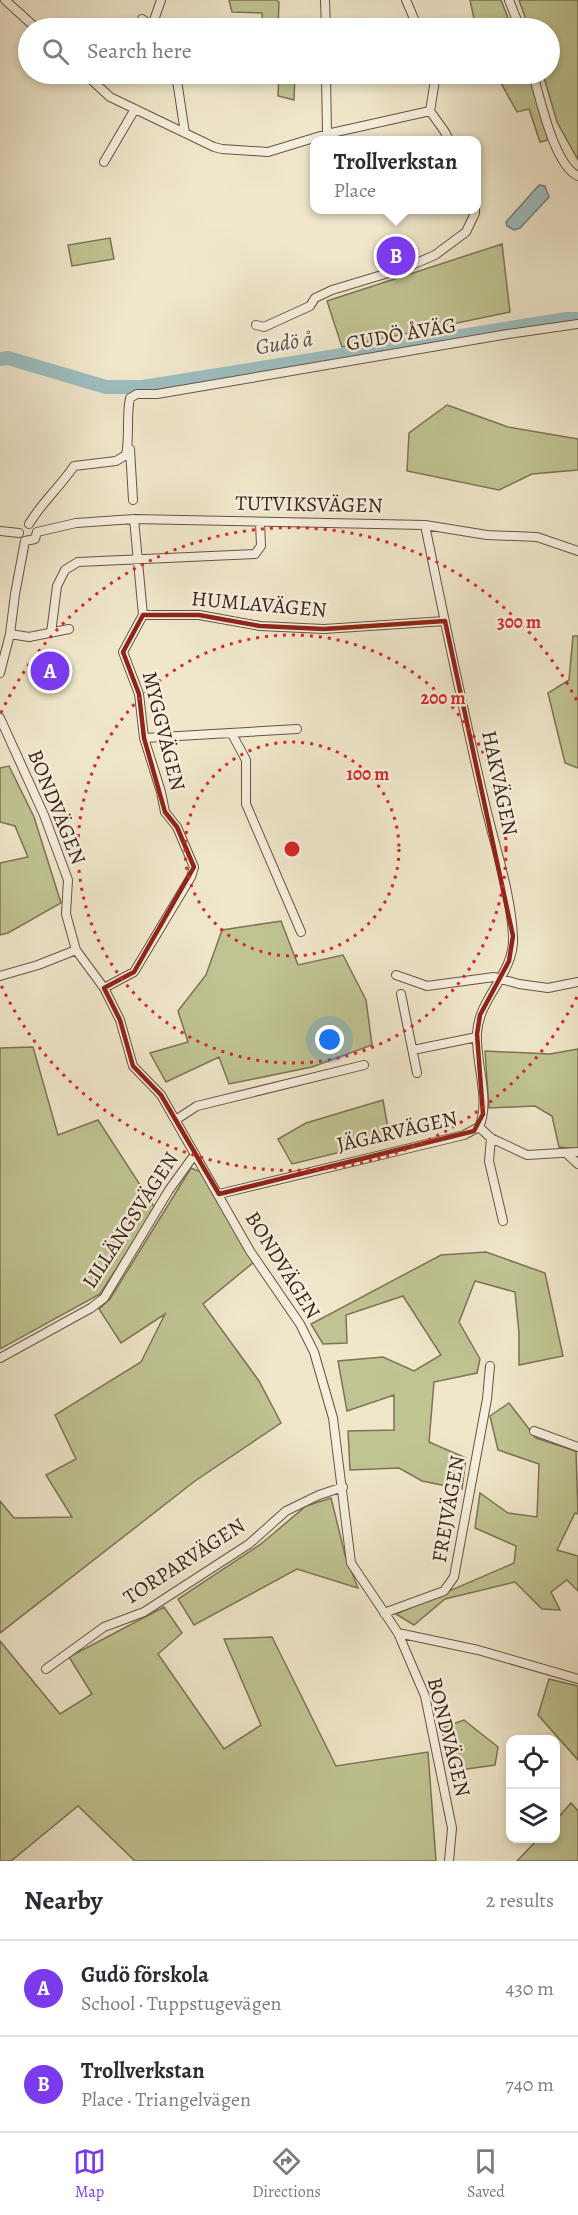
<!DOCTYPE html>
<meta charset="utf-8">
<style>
body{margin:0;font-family:Alegreya,serif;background:#f2f2f3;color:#2b2b33}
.controls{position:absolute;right:18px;bottom:18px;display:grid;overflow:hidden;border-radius:12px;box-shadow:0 3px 9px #0003}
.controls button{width:54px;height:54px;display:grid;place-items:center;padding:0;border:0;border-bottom:2px solid #e1e1e2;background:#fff;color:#2b2b33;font:30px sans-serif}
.you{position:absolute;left:330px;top:1040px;width:21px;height:21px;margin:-15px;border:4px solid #fff;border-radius:50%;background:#1a73e8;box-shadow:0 0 0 9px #1a73e833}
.badge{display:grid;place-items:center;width:39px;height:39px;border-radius:50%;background:#7c3aed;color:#fff;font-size:20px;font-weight:700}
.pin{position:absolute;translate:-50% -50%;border:3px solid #fff;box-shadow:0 2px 6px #0006}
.popup{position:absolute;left:310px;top:136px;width:171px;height:78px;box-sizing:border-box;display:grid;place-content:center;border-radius:12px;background:#fff;filter:drop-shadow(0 2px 4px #0005);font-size:20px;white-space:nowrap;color:#7c7c81}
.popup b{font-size:22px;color:#2b2b33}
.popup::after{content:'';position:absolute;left:50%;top:100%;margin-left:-12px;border:12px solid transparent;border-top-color:#fff}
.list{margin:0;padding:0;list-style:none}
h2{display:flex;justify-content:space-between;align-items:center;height:78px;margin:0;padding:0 24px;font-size:26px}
h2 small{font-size:20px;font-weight:400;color:#7c7c81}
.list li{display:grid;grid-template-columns:39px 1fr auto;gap:18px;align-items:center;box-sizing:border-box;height:96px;padding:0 24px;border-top:2px solid #e1e1e2}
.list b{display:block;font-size:22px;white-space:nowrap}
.list p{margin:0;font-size:20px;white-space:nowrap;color:#7c7c81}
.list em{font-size:20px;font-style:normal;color:#7c7c81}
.icon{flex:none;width:33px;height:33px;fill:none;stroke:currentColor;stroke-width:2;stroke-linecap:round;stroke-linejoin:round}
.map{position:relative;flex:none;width:578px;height:1861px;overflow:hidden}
.search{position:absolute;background:#fff;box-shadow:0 3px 9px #0003;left:18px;right:18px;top:18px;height:66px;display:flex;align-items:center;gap:15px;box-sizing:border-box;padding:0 21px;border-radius:33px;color:#7c7c81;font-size:22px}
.sheet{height:270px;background:#fff}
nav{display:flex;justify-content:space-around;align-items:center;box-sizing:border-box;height:84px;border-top:2px solid #e1e1e2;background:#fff;font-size:16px;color:#7c7c81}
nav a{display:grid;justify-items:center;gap:3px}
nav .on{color:#7c3aed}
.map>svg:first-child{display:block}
.green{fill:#c0c493;stroke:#7e7356;stroke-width:1.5}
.water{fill:#9dbec0;stroke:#76807d;stroke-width:1.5}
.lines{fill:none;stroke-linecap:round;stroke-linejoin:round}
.river{stroke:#9dbec0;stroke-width:14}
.minor-casing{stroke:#685346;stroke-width:10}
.minor{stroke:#f5efdd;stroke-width:8}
.marked{fill:none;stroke:#8f2418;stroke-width:4.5;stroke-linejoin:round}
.ring{fill:none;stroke:#d62828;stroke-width:3;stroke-dasharray:3 6}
.labels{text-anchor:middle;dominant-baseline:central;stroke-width:5;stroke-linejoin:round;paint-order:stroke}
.street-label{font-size:21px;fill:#3b2219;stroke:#f5efdd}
.water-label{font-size:22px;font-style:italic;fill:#58514b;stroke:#f5efdd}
.centre{fill:#d62828;stroke:#f5efdd;stroke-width:3}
.ring-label{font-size:18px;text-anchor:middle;font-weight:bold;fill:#d62828;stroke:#f5efdd;stroke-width:5;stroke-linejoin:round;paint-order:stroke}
</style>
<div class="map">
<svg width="578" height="1861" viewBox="0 0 578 1861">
<rect width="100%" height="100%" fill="#f0e7cb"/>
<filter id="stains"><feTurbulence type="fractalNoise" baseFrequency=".00333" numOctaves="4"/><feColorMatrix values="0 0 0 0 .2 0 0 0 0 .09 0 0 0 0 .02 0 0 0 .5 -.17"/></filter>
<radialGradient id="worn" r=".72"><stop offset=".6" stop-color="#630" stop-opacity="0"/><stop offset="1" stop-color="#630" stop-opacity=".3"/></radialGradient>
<path class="green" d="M229,0H276L279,2L278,28H263L262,13L232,12Z
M470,0H501L512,28H476Z
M519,0H578V160L557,122L543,74H550V28H529Z
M279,74H295L294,100L278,96Z
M496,74H529L552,139L540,142L529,109L517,112Z
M110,238L114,259L72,266L68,245Z
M502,244L510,312L342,347L327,301Z
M447,405L508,427L578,439V470L532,474L499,490L407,471L409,433Z
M573,636H578V768L565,763L548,693L569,680Z
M9,766L34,817L61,903L8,933L0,935V863L28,857L15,826L0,822V768Z
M281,921L298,965L343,955L366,1000L372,1045L312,1067L229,1084L219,1057L166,1082L150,1053L188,1042L178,1011L206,975L222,930Z
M33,1047L58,1135L98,1120L155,1208L100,1294L0,1349V1048Z
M578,1049V1149L559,1147L552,1116L535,1106L489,1108L485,1051L550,1054Z
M383,1100L390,1140L292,1164L278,1139L306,1123Z
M191,1168L201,1172L254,1262L203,1304L259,1381L281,1423L195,1481L0,1633V1501L14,1518L72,1517L46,1475L76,1459L55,1415L141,1362L165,1314L121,1343L99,1309L110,1299Z
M486,1252L545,1273L563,1356L519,1365V1333L515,1292L475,1281L459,1322L480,1359L477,1373L434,1382L429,1442L466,1458L462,1489L422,1481L399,1468L350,1470L348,1431L394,1430V1395L347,1411L338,1361L383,1357L414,1371L441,1355L403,1296L346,1315L347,1343L323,1344L311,1324L441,1255Z
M509,1403L536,1438L576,1451L578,1514L575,1513L557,1550L578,1556V1591L567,1580L551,1592L560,1610L542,1609L515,1582L445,1599L414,1625L396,1614L514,1563L516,1546L475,1528L480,1493L508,1513L537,1517L539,1464L498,1450L490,1416Z
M331,1498L345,1555L358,1588L297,1569L194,1625L178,1599L261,1544L306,1506Z
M164,1607L182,1633L158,1654L224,1749L261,1725L224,1639L272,1637L336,1766L428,1752L436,1861H135L78,1806L11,1861H0V1641L60,1714L92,1694L69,1657Z
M549,1679L578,1686V1760L538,1715Z
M464,1720L498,1747L495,1765L453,1771L441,1728Z
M571,1803L578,1811V1861H517L538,1839L556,1838V1820Z"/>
<path class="water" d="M539,185L545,186L549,197L520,228L514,230L507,226L506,222Z"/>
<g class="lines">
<path class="river" d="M0,359L8,358L106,387H143L566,319H578"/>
<g class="minor-casing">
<path id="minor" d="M5,0L36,28
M325,0L326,28
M406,0L418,28
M509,0L520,28
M142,19L152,26
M153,28L152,26L161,0
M85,74L110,97L214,147L222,149L268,152L327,134L430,111L436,74
M176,74L185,133
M326,74L327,134
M533,74C540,98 554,165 578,176
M430,111L445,132L449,140
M104,162L135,109
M256,325L264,327L310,306L315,298L332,290L405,268L435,255L466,232L475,213V210
M130,449L133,500
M29,524C42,502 60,487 74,466L116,461L126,455C130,435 126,417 130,398L137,394H157L508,334L578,324
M425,525C444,618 463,711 485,804C495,847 511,893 513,937C515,973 479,997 477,1033C475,1061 491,1101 479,1127
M0,531L19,533
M37,532L76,523L134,519L425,525L487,535L537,537L578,551
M25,541L35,539L37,532
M143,615H199L260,626L324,629L445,621
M51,633L57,586L65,570L78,562L255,554L261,546L260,522
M10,634L29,637L69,629
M0,673L10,634L15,594L25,541
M0,718L44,815L68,880L66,914L76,950L104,988L120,1020L133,1066L161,1095L250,1251L300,1324L314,1352L333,1418L351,1563L398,1633L425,1696L452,1828L449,1861
M232,734L246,760V804L301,932
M144,738L297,729
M396,975L427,986L494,977L519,984L548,988L578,982
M0,976L38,965L76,950
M104,988L134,972L191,877L194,867L177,827L165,812L161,792L144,738L139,694L123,652L143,615L134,519
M401,994L417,1073
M413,1050L477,1037
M177,1119L197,1106L364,1065
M491,1138L489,1161L503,1221
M566,1153L578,1164
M219,1194L464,1135L479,1127L491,1138L527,1155L578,1152
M0,1358L91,1308L104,1298L169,1190L195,1154
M534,1431L578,1447
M384,1613L444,1591L454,1577L487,1399L490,1366
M398,1633L478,1650L578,1679
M46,1669L104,1627L144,1612L249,1544L286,1511L319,1495L343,1487"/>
</g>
<use href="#minor" class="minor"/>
</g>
<path class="marked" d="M143,615H199L260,626L324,629L445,621L513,936L509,961L480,1015L477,1034L483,1114L474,1131L219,1194L161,1095L133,1066L120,1020L104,988L134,972L194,867L177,827L165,812L144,738L139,694L123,652Z"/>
<g class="ring">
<circle cx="292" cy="849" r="107"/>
<circle cx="292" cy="849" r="214"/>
<path d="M577 997A321 321 0 0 1 1 985M1 713A321 321 0 0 1 577 701"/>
</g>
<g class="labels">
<g class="street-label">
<text transform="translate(401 334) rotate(-10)">GUDÖ ÅVÄG</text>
<text transform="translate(309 504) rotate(1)">TUTVIKSVÄGEN</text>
<text transform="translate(259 604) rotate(5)">HUMLAVÄGEN</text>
<text transform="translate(164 731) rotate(76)">MYGGVÄGEN</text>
<text transform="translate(500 783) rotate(78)">HAKVÄGEN</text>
<text transform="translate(57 807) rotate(68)">BONDVÄGEN</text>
<text transform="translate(397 1131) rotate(-13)">JÄGARVÄGEN</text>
<text transform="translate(130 1220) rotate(-57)">LILLÄNGSVÄGEN</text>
<text transform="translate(283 1265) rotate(58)">BONDVÄGEN</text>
<text transform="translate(448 1509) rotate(-80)">FREJVÄGEN</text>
<text transform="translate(184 1561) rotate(-33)">TORPARVÄGEN</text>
<text transform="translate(449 1737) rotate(76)">BONDVÄGEN</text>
</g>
<g class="water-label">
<text transform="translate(284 343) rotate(-9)">Gudö å</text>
</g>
</g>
<circle cx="292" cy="849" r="9" class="centre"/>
<g class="ring-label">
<text x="519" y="628">300 m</text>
<text x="443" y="704">200 m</text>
<text x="368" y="780">100 m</text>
</g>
<rect width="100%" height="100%" filter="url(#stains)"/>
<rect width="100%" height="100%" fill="url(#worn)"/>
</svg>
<div class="controls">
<button><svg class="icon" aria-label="locate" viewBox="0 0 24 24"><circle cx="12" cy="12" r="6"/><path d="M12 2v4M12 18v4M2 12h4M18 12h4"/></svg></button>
<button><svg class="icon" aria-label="layers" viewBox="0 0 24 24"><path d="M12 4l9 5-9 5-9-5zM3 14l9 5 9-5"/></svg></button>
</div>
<div class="you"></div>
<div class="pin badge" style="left:50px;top:671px">A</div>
<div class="pin badge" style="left:396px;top:256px">B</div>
<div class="popup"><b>Trollverkstan</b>Place</div>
<div class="search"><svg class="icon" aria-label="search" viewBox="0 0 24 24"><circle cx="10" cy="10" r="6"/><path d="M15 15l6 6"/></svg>Search here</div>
</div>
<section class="sheet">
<h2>Nearby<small>2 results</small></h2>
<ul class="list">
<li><span class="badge">A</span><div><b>Gudö förskola</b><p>School · Tuppstugevägen</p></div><em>430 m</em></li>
<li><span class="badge">B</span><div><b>Trollverkstan</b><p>Place · Triangelvägen</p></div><em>740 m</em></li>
</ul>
</section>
<nav>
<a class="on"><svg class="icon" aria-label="map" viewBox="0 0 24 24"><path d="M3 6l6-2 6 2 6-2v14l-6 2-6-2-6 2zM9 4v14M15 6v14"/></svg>Map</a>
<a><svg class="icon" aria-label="directions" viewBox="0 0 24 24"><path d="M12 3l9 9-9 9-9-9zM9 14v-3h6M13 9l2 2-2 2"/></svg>Directions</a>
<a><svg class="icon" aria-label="saved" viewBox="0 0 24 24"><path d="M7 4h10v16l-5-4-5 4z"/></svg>Saved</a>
</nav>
